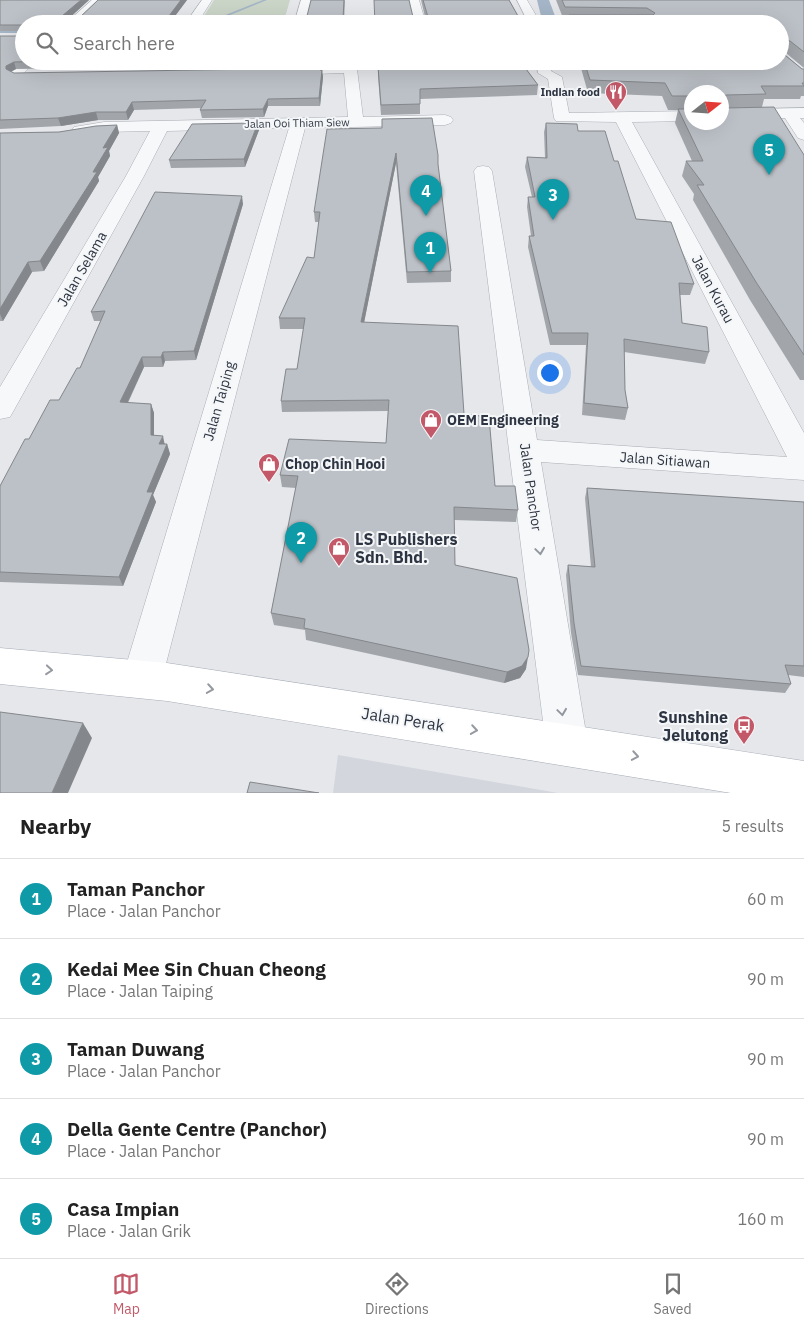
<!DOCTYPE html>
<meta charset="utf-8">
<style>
body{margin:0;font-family:"IBM Plex Sans",sans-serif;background:#f2f2f2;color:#222}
.compass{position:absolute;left:684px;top:85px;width:45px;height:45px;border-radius:50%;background:#fff;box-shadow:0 5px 20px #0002;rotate:73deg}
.you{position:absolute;left:549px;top:372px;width:18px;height:18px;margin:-12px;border:4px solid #fff;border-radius:50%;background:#1a73e8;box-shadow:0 0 0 8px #1a73e833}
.badge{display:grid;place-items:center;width:32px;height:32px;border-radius:50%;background:#c25868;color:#fff;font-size:16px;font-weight:700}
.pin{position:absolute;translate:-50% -41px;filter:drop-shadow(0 1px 2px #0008)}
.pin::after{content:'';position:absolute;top:26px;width:18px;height:15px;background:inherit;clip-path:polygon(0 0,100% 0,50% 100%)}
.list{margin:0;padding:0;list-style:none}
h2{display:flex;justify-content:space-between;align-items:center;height:65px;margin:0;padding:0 20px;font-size:21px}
h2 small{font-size:16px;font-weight:400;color:#767676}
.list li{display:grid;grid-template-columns:32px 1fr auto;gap:15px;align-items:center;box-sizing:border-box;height:80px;padding:0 20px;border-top:1px solid #e0e0e0}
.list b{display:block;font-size:19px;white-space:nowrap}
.list p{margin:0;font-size:16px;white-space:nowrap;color:#767676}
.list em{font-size:16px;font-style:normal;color:#767676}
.icon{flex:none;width:28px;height:28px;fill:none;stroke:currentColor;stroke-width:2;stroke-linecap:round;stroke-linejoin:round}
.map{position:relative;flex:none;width:804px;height:793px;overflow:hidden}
.search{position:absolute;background:#fff;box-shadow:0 5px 20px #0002;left:15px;right:15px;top:15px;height:55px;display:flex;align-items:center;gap:12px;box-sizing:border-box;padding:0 18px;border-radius:28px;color:#767676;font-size:19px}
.sheet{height:465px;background:#fff}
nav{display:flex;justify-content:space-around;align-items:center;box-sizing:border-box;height:70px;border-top:1px solid #e0e0e0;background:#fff;font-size:14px;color:#767676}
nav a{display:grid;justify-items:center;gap:2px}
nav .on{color:#c25868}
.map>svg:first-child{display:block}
.built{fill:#d3d6dd}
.green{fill:#cad4c7}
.water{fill:#a4b5c7}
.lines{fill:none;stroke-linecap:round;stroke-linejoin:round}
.stream{fill:#a4b5c7;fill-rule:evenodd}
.minor-casing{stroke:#aaaeb5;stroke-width:1}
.major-casing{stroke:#a5acb6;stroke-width:1}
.minor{fill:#f7f8fa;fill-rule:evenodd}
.major{fill:#fff;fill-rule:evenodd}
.wall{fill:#a2a6ab;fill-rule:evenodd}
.shaded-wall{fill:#84878b}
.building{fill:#bcc1c7;stroke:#84878b}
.oneway{stroke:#92969e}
.oneway2{stroke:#969aa0}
.labels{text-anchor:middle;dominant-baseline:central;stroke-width:4;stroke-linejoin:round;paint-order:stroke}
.far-poi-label{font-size:11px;font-weight:bold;fill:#2e3542;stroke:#f4f6f8;text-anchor:end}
.far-street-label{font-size:11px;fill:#2e3542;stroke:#f4f6f8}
.street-label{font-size:14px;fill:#2e3542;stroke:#f4f6f8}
.poi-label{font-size:14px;font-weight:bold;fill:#2e3542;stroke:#f4f6f8;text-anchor:start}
.near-poi-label{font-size:16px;font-weight:bold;fill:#2e3542;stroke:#f4f6f8;text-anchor:start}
.near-street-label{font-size:16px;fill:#2e3542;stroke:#f4f6f8}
</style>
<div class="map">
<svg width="804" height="793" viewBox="0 0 804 793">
<rect width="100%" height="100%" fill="#e5e7eb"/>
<path class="built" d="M338,755L558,793H333Z"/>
<path class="green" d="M214,0H290L283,24H199Z"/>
<path class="water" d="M537,0H549L558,24H543Z"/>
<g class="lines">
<path class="stream" d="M263,0H267L208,24H203Z
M0,31H24V33H0Z"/>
<g class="minor-casing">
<path id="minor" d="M92,0H103L78,24H65Z
M202,0H212L197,24H185Z
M301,0H311L306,24H294Z
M409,0H419L426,24H414Z
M517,0H527L541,24H529Z
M561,20L645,21L651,24H556L557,21Z
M24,60V61H36L5,92L0,93V81Z
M342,61H356L363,117L445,115L451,117L453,120L451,123L445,125L305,128L162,679L156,692L142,698L128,692L122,679L289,128L167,131L144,176L14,410L10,417L0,419V387L126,176L150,131L104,132L80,135L74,133L72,130L74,127L104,122L348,117L344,73L284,75L277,71L284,67L343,65Z
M536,61H550L551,71L562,77L569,113L692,111V121L632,122L804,433V480L541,462L588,745L582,760L567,766L552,760L546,745L474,171L477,167L483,166L489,167L492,171L537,440L787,457L616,122L556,121L554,118L548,79L538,73Z
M804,108V118H800L804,123V140L798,138L785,118L722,120V110Z"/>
</g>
<g class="major-casing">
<path id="major" d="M0,648L167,663L804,761V793H731L167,701L0,684Z"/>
</g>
<use href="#minor" class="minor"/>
<use href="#major" class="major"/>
</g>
<path class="wall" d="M0,0H89L68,19H78L98,0H187L169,24H24V61H322V64L16,69L11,72L14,73L321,70L323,77L320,106H268L264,117L202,118L200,110L201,108L134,110L128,120H98L61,126L0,129V36H22L23,31H0Z
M345,0L344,24H305Z
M421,0H509L518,16V24H375L413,17H425Z
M556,0H804V68L786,53L782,52L802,69H804V96H801L800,99H764L762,107L804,155V380H800L750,300L693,200L694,194L682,176L686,161H692L675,123L678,110H668L662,96L588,93L579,61H780V24H568L569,18H563ZM692,92H722L692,122Z
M378,61H520L538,85L537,95L420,99V114L381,115L378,76V67H380Z
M382,119L438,167L451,271V282L407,283L396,163L364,322L464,414L495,486L518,510L516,522L454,520L455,565L526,669L520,678L504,683L306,640L305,630L274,625L271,613L296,488L282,487L280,475L386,443L388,411L282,412L281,401L297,369L304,329H280L279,318L314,258L319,222H315L314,212L382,128Z
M258,123L259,130L245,167L171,168L169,160Z
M546,123L578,131L614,161L636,219L694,284L690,295H680L682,323L709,352L705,364L624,352L625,390L628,408L625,420L582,415L586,345H550L528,247L529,236H531L527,207L528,197H532L525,167L527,157L545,158L544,132Z
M117,125L119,133L109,151L110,156L98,177L99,181L44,271L32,272L3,321H0V133L59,132Z
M243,204L196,360L165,361L163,367H144L128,403L151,404L154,413V436L165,444H167L170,454L153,495L156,502L123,586L0,582V486L29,439L59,400L80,368L101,321H94L91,312Z
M587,488L804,502V677L788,675L791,684L785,693L578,675L571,633L566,575L568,565L591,567L585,498Z"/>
<path class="shaded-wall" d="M81,0H89L64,23L62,19V16Z
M181,0H187L169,24H163Z
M14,62L16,69L8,73L6,69V66Z
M322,70L323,77L320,106L319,98Z
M268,99V106L264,117L263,109Z
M132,102L134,110L128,120L126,112Z
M96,112L98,120L61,126L58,118Z
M258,123L259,130L245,167L244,159Z
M117,125L119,133L109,151L110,156L98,177L99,181L44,271L40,261L93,172L103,148Z
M396,153V163L362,333L361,322Z
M242,196L243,204L196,360L194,351Z
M28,262L32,272L3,321L0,314V309Z
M163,352L165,361L163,367L161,357Z
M142,357L144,367L123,412L120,402Z
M151,404L154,413V445L151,435Z
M163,436L165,446L159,444Z
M167,444L170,454L153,495L156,502L123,586L119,577L147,492Z
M528,657L526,669L520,678L504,683L507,672Z
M83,723L92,738L68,793H52Z"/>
<path class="building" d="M0,0H81L62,16V19H78L98,0H181L163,24H24V26L22,25H0Z
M311,0H344L343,19H325L324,24H305Z
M374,0H409L413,17H428L423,0H509L518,16H504L509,24H375Z
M562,0H804V52L790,41L783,40L780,48V24H572L569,15H653L655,13L647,8L565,7Z
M24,27V61H50L14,62L6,66V69L14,73L321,68L320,70H322L319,98L268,99L263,109L200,110L206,100L132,102L126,112H96L58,118L0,120V36H22Z
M780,51L802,69H804V83H802L804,86H761L766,94L726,95L724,96V106L726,108L774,107L804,155V355L756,282L697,185H704L686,161H703L678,109H692V122H722V92H692V96H672L665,83L590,80L584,61H780Z
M380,61H520L538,85L420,89V104L381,105L378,67H382Z
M432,118L438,155V164L451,271L407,272L396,153L361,322L458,326L464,414L489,417L495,486H515L518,510L454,507L455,565L517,578L529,650L528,657L522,666L507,672L304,628L305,619L271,613L298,476L280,475L289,439L386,443L389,400L281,401L286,369H297L305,318H279L307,257L314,258L320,212H314L327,129L382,128V119Z
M258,123L244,159L169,160L192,124Z
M546,123L577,124L578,131H605L614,161H618L636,219L671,222L694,284L679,283L682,323L707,327L709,352L624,339L625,390L628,408L584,403L588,333H552L529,236H534L528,197H535L527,157L547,158Z
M117,125L103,148L108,147L93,172H97L40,261L28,262L0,309V133L59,132L96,126Z
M155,192L242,196L194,351L163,352L161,357H142L120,402L151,404V435L163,436L159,444H167L147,492H153L119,577L0,572V486L25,439H29L50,400H59L77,368H80L105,311L91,312Z
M587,488L804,502V666L785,665L791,684L581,666L574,623L568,565L595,567Z
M0,712L83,723L52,793H0Z
M250,782L319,793H247Z"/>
<defs><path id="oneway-chevron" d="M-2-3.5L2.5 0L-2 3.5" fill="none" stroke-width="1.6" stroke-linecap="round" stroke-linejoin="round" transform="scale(1.25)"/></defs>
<g class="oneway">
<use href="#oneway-chevron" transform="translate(540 551) rotate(82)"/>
<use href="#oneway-chevron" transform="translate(562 712) rotate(82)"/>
</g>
<g class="oneway2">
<use href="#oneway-chevron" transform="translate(49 670) rotate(5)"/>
<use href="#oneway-chevron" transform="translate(210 689) rotate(9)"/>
<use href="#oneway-chevron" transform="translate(474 730) rotate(9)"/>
<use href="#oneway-chevron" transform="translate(635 756) rotate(10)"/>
</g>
<defs>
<g id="restaurant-pin" transform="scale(1.125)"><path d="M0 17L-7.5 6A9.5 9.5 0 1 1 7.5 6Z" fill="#c25868" stroke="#f4f6f8"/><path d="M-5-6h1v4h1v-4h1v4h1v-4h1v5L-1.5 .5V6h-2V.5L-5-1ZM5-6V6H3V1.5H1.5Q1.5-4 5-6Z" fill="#fff"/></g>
<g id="shop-pin" transform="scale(1.125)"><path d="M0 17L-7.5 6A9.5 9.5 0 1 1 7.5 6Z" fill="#c25868" stroke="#f4f6f8"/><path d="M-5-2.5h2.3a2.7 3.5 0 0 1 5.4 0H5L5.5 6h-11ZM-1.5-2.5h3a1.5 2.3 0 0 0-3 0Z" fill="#fff"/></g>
<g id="bus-pin" transform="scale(1.125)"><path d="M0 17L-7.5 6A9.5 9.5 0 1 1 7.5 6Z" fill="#c25868" stroke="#f4f6f8"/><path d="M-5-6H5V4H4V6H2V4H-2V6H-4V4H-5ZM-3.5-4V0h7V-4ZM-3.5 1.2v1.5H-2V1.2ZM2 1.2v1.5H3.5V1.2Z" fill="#fff"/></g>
</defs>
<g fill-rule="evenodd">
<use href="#restaurant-pin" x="616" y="92"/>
<use href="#shop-pin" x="431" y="420"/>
<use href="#shop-pin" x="269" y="464"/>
<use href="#shop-pin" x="339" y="548"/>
<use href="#bus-pin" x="744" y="726"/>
</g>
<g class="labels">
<g class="far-poi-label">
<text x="600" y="92">Indian food</text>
</g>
<g class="far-street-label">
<text transform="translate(297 123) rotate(-1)">Jalan Ooi Thiam Siew</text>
</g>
<g class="street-label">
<text transform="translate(82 269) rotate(-60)">Jalan Selama</text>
<text transform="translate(713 289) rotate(62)">Jalan Kurau</text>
<text transform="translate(219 401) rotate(-74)">Jalan Taiping</text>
<text transform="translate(665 460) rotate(4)">Jalan Sitiawan</text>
<text transform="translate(531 487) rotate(82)">Jalan Panchor</text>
</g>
<g class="poi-label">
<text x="447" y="420">OEM Engineering</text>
<text x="285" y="464">Chop Chin Hooi</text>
</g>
<g class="near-poi-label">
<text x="355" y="539">LS Publishers<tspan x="355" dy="18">Sdn. Bhd.</tspan></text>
<text x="728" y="717" text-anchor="end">Sunshine<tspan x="728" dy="18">Jelutong</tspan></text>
</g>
<g class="near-street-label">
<text transform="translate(403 719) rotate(9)">Jalan Perak</text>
</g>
</g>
</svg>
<svg class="compass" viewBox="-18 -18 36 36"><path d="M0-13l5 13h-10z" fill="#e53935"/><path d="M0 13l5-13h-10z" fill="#767676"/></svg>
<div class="you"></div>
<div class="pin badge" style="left:430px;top:273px;background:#0f9aa8">1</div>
<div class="pin badge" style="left:301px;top:563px;background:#0f9aa8">2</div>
<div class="pin badge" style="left:553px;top:220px;background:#0f9aa8">3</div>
<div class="pin badge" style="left:426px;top:216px;background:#0f9aa8">4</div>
<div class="pin badge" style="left:769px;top:175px;background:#0f9aa8">5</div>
<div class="search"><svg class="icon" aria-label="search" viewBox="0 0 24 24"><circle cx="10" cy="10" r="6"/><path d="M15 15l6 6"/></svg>Search here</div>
</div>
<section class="sheet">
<h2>Nearby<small>5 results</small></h2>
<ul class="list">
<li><span class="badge" style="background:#0f9aa8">1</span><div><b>Taman Panchor</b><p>Place · Jalan Panchor</p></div><em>60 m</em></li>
<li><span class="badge" style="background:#0f9aa8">2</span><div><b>Kedai Mee Sin Chuan Cheong</b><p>Place · Jalan Taiping</p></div><em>90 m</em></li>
<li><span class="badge" style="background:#0f9aa8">3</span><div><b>Taman Duwang</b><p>Place · Jalan Panchor</p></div><em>90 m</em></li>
<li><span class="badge" style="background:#0f9aa8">4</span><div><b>Della Gente Centre (Panchor)</b><p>Place · Jalan Panchor</p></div><em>90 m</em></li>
<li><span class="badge" style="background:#0f9aa8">5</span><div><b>Casa Impian</b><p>Place · Jalan Grik</p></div><em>160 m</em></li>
</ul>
</section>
<nav>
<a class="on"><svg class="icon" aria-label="map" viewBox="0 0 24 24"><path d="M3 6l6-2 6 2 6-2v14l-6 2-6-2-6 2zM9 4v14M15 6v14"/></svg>Map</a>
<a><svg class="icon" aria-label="directions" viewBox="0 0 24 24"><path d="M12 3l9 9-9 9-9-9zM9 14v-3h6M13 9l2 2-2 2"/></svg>Directions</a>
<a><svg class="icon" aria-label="saved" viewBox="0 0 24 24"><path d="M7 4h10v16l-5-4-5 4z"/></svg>Saved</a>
</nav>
